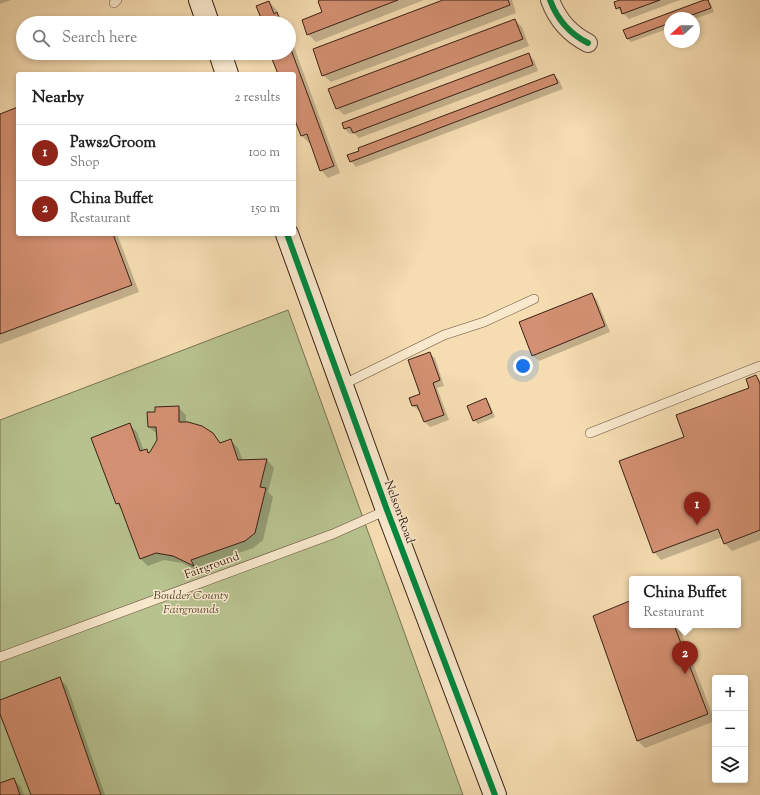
<!DOCTYPE html>
<meta charset="utf-8">
<style>
body{margin:0;font-family:"Sorts Mill Goudy",serif;background:#f6f6f6;color:#222}
.controls{position:absolute;right:12px;bottom:12px;display:grid;overflow:hidden;border-radius:4px;box-shadow:0 2px 6px #0003}
.controls button{width:36px;height:36px;display:grid;place-items:center;padding:0;border:0;border-bottom:1px solid #e0e0e0;background:#fff;color:#222;font:20px sans-serif}
.compass{position:absolute;left:664px;top:12px;width:36px;height:36px;border-radius:50%;background:#fff;box-shadow:0 2px 6px #0003;rotate:249deg}
.you{position:absolute;left:523px;top:366px;width:14px;height:14px;margin:-10px;border:3px solid #fff;border-radius:50%;background:#1a73e8;box-shadow:0 0 0 6px #1a73e833}
.badge{display:grid;place-items:center;width:26px;height:26px;border-radius:50%;background:#8f2418;color:#fff;font-size:13px;font-weight:700}
.pin{position:absolute;translate:-50% -33px;filter:drop-shadow(0 1px 2px #0008)}
.pin::after{content:'';position:absolute;top:21px;width:14px;height:12px;background:inherit;clip-path:polygon(0 0,100% 0,50% 100%)}
.popup{position:absolute;left:629px;top:576px;width:112px;height:52px;box-sizing:border-box;display:grid;place-content:center;border-radius:4px;background:#fff;filter:drop-shadow(0 1px 3px #0005);font-size:13px;white-space:nowrap;color:#767676}
.popup b{font-size:15px;color:#222}
.popup::after{content:'';position:absolute;left:50%;top:100%;margin-left:-8px;border:8px solid transparent;border-top-color:#fff}
.list{margin:0;padding:0;list-style:none}
h2{display:flex;justify-content:space-between;align-items:center;height:52px;margin:0;padding:0 16px;font-size:17px}
h2 small{font-size:13px;font-weight:400;color:#767676}
.list li{display:grid;grid-template-columns:26px 1fr auto;gap:12px;align-items:center;box-sizing:border-box;height:56px;padding:0 16px;border-top:1px solid #e0e0e0}
.list b{display:block;font-size:15px;white-space:nowrap}
.list p{margin:0;font-size:13px;white-space:nowrap;color:#767676}
.list em{font-size:13px;font-style:normal;color:#767676}
.icon{flex:none;width:22px;height:22px;fill:none;stroke:currentColor;stroke-width:2;stroke-linecap:round;stroke-linejoin:round}
.map{position:relative;flex:none;width:760px;height:795px;overflow:hidden}
.search{position:absolute;background:#fff;box-shadow:0 2px 6px #0003;left:16px;top:16px;width:280px;height:44px;display:flex;align-items:center;gap:10px;box-sizing:border-box;padding:0 14px;border-radius:22px;color:#767676;font-size:15px}
.panel{position:absolute;background:#fff;box-shadow:0 2px 6px #0003;left:16px;top:72px;width:280px;height:164px;border-radius:4px}
.map>svg:first-child{display:block}
.green{fill:#b7c28f;stroke:#787252}
.shadow{fill:#0003}
.building{fill:#d39072;stroke:#3a2115}
.lines{fill:none;stroke-linecap:round;stroke-linejoin:round}
.lane-casing{stroke:#69503c;stroke-width:10}
.street-casing{stroke:#69503c;stroke-width:20}
.secondary-casing{stroke:#3a2115;stroke-width:24}
.lane{stroke:#f8e8cc;stroke-width:9}
.street{stroke:#f8e8cc;stroke-width:18}
.secondary{stroke:#f8e8cc;stroke-width:22}
.cycleway-casing{stroke:#f8e8cc;stroke-width:8}
.cycleway{stroke:#00873e;stroke-width:6}
.labels{text-anchor:middle;dominant-baseline:central;stroke-width:3;stroke-linejoin:round;paint-order:stroke}
.street-label{font-size:12px;fill:#3a2115;stroke:#f8e8cc}
.park-label{font-size:12px;font-style:italic;fill:#594934;stroke:#f8e8cc}
</style>
<div class="map">
<svg width="760" height="795" viewBox="0 0 760 795">
<rect width="100%" height="100%" fill="#f5dcb1"/>
<filter id="stains"><feTurbulence type="fractalNoise" baseFrequency=".005" numOctaves="4"/><feColorMatrix values="0 0 0 0 .2 0 0 0 0 .09 0 0 0 0 .02 0 0 0 .5 -.17"/></filter>
<radialGradient id="worn" r=".72"><stop offset=".6" stop-color="#630" stop-opacity="0"/><stop offset="1" stop-color="#630" stop-opacity=".3"/></radialGradient>
<path class="green" d="M288,310L463,795H0V420Z"/>
<path class="shadow" d="M0,0H11L0,4Z
M323,0H424L316,42L308,34L324,13Z
M446,0H512L516,13L331,82L323,75Z
M623,0H680L629,19L617,8Z
M707,0L711,4L714,12L694,19V18H670V28L631,42L628,39L625,30Z
M269,2L276,9L279,15L285,23H264Z
M515,20L522,27L529,46L344,115L337,108Z
M289,33L340,173L328,178L321,170L311,143H309L302,136L294,115V74H279L275,53H289Z
M528,54L534,60L538,71L359,138L354,133L350,134L345,129Z
M554,75L559,80L563,89L356,167L351,161Z
M18,108V234H117L139,292L0,344V115Z
M592,294L597,300L610,332L539,361L533,355Z
M429,353L435,358L444,386L437,388L449,420L430,427L424,421L421,411H419L413,406L410,398L422,394Z
M756,376L760,380V540L732,551L724,543L722,537L661,560L654,552L685,437L751,389Z
M486,400L489,403L495,417L478,424L474,420Z
M178,407L186,415V423L212,434L222,444L231,441L238,448L243,461L267,460L274,468L268,492L273,497L263,540L253,548L198,567L200,572L182,563L164,560L148,566L141,559L122,509L117,504L130,425L137,432L144,451L146,450L151,454L158,440L157,434L149,427L156,413Z
M632,601V625H678L715,721L645,748L638,741L594,616Z
M59,679L67,686L105,795H32L0,712V701Z
M14,779L21,787L24,795H0V784Z"/>
<path class="building" d="M320,0H398L307,35L302,20L322,12L318,1Z
M443,0H508L510,5L322,76L313,49Z
M620,0H660L622,14L620,7L616,9L614,2Z
M704,0H708L711,8L684,18H670V23L627,39L623,30Z
M269,1L274,14L277,12L281,23H263L256,6Z
M515,19L523,39L336,109L328,89Z
M289,44L334,166L320,171L307,134L301,136L294,118V74H278L272,59L275,58L274,53H289Z
M529,53L533,65L353,133L350,127L344,129L342,123Z
M554,74L558,83L350,162L347,155L359,151L358,148Z
M18,107V234H113L132,285L0,334V114Z
M592,293L605,326L532,356L519,322Z
M430,352L440,380L433,383L444,415L424,422L417,405L412,406L409,398L420,394L408,360Z
M756,375L760,384V530L724,544L718,529L653,553L619,461L684,437L676,415L749,388L746,379Z
M486,398L492,413L473,421L467,406Z
M179,406V422H188L202,426L213,433L220,443L231,439L238,460L267,459L260,487L266,488L255,533L245,541L191,560L194,566L173,556L156,553L140,559L119,503L116,504L91,438L130,423L140,451L147,449L148,453L150,452L157,440L156,427H148L147,412H155V407Z
M632,600V625H674L708,714L637,741L593,616Z
M60,677L101,795H31L0,714V700Z
M14,778L20,795H0V783Z"/>
<g class="lines">
<g class="lane-casing">
<path id="lane" d="M114,3L117,0
M342,385L444,335L484,322L534,299
M590,433L760,366
M0,657L333,534L387,510"/>
</g>
<g class="street-casing">
<path id="street" d="M550,0C557,19 570,34 588,43"/>
</g>
<g class="secondary-casing">
<path id="secondary" d="M200,0L208,23
M220,53L227,74
M287,234L387,510L495,795"/>
</g>
<use href="#lane" class="lane"/>
<use href="#street" class="street"/>
<use href="#secondary" class="secondary"/>
<g class="cycleway-casing">
<path id="cycleway" d="M550,0C557,19 570,34 588,43
M287,234L387,510L495,795"/>
</g>
<use href="#cycleway" class="cycleway"/>
</g>
<g class="labels">
<g class="street-label">
<text transform="translate(399 512) rotate(70)">Nelson Road</text>
<text transform="translate(212 566) rotate(-20)">Fairground</text>
</g>
<g class="park-label">
<text x="191" y="596">Boulder County<tspan x="191" dy="14">Fairgrounds</tspan></text>
</g>
</g>
<rect width="100%" height="100%" filter="url(#stains)"/>
<rect width="100%" height="100%" fill="url(#worn)"/>
</svg>
<div class="controls">
<button>+</button>
<button>−</button>
<button><svg class="icon" aria-label="layers" viewBox="0 0 24 24"><path d="M12 4l9 5-9 5-9-5zM3 14l9 5 9-5"/></svg></button>
</div>
<svg class="compass" viewBox="-18 -18 36 36"><path d="M0-13l5 13h-10z" fill="#e53935"/><path d="M0 13l5-13h-10z" fill="#767676"/></svg>
<div class="you"></div>
<div class="pin badge" style="left:697px;top:525px">1</div>
<div class="pin badge" style="left:685px;top:674px">2</div>
<div class="popup"><b>China Buffet</b>Restaurant</div>
<div class="search"><svg class="icon" aria-label="search" viewBox="0 0 24 24"><circle cx="10" cy="10" r="6"/><path d="M15 15l6 6"/></svg>Search here</div>
<section class="panel">
<h2>Nearby<small>2 results</small></h2>
<ul class="list">
<li><span class="badge">1</span><div><b>Paws2Groom</b><p>Shop</p></div><em>100 m</em></li>
<li><span class="badge">2</span><div><b>China Buffet</b><p>Restaurant</p></div><em>150 m</em></li>
</ul>
</section>
</div>
